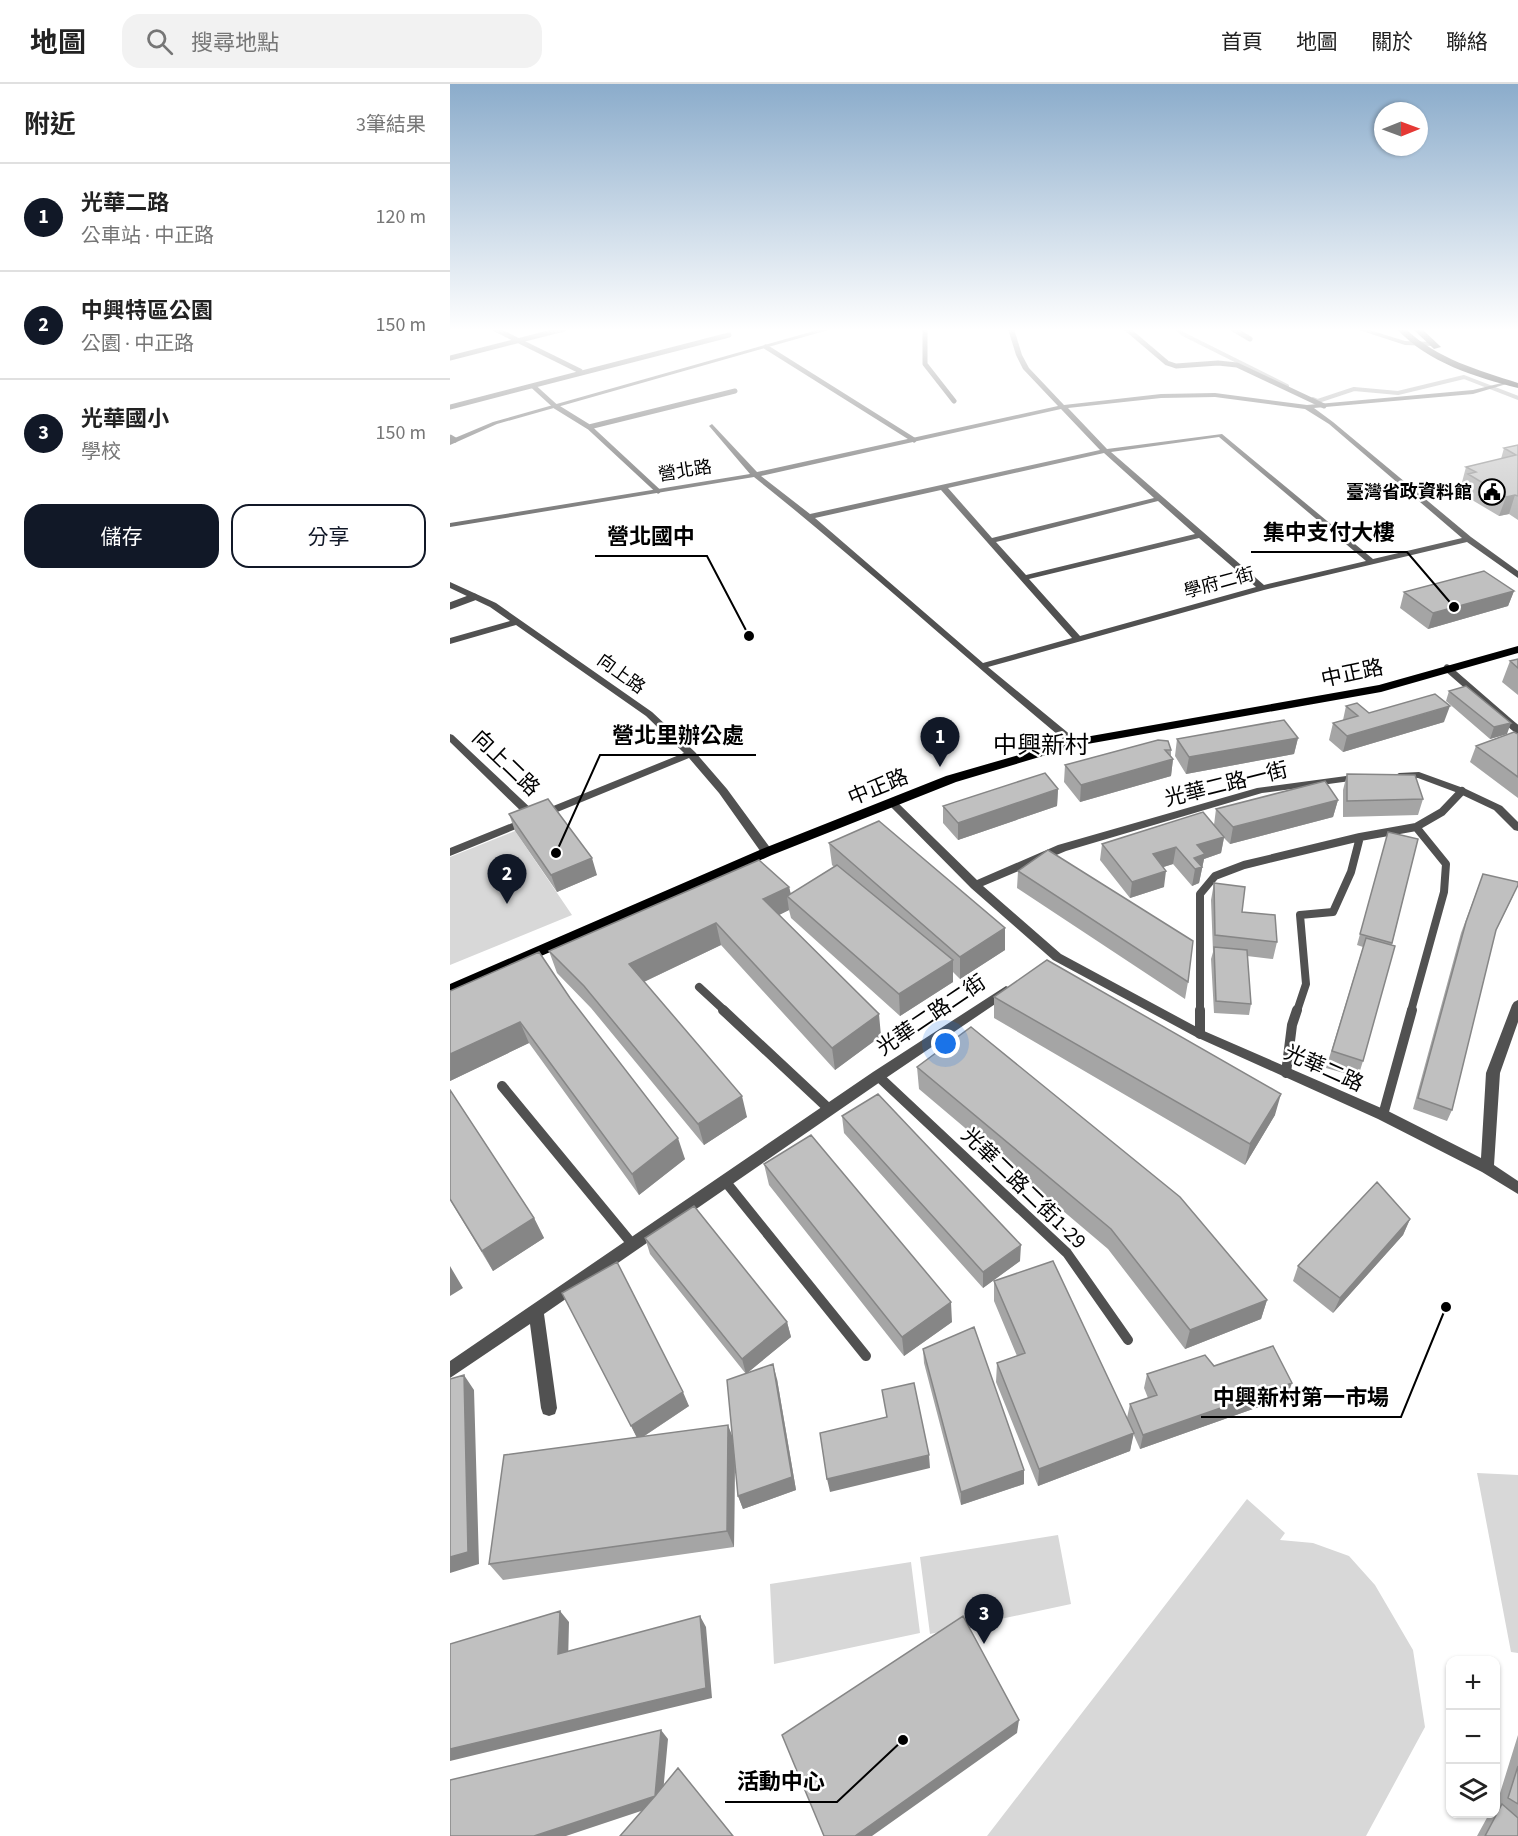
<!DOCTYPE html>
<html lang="zh-TW">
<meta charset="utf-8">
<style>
body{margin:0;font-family:"Source Sans 3","Noto Sans TC",sans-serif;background:#f2f2f2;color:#222}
.controls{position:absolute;right:18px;bottom:18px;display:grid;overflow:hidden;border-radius:12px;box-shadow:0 2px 4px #0004}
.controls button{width:54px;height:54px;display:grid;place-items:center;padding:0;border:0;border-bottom:2px solid #e0e0e0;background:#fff;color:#222;font:30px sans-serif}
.compass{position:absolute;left:924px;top:18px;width:54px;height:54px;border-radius:50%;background:#fff;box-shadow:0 2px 4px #0004;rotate:89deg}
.you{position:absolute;left:496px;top:960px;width:21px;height:21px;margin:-15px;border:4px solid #fff;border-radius:50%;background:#1a73e8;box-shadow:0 0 0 9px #1a73e833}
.badge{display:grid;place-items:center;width:39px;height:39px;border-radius:50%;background:#111827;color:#fff;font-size:20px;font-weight:700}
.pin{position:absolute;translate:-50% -50px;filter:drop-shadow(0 2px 3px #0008)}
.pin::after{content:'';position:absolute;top:32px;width:21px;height:18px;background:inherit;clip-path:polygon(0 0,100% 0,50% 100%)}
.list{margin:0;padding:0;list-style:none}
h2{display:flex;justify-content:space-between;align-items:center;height:78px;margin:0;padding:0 24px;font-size:26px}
h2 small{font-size:20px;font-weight:400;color:#767676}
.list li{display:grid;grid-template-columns:39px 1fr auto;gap:18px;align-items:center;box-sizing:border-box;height:108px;padding:0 24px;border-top:2px solid #e0e0e0}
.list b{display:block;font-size:22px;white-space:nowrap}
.list p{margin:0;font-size:20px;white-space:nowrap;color:#767676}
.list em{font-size:20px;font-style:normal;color:#767676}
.actions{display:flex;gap:12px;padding:18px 24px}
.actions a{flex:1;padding:14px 0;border:2px solid #111827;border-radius:18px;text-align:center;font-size:21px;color:#111827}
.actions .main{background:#111827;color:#fff}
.icon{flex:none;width:33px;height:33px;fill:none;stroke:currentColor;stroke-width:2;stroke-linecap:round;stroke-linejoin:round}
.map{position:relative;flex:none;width:1068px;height:1752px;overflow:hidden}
header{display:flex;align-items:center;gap:36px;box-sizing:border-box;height:84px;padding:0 30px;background:#fff;border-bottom:2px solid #e0e0e0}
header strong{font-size:28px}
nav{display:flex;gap:33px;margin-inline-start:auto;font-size:21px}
.search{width:420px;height:54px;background:#f2f2f2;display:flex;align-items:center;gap:15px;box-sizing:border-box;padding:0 21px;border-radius:18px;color:#767676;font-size:22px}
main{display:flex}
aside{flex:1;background:#fff}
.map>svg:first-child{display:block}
.green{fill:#d8d8d8}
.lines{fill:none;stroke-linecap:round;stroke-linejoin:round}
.stream{stroke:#9f9f9f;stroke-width:4}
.service-far3{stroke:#515151;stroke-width:5}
.service-far2{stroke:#515151;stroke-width:7}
.service-far1{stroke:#515151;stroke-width:8}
.service{stroke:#515151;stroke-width:10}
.minor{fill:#515151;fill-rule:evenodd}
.primary{fill:#000;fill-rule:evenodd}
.wall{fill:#a5a5a5}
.shaded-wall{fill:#868686}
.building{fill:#c0c0c0;stroke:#868686;stroke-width:1.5}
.labels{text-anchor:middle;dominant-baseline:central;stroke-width:5;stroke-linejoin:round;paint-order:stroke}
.far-street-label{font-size:18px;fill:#000;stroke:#fff}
.far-poi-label{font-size:18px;font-weight:bold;fill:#000;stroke:#fff;text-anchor:end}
.street-label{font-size:21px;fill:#000;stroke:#fff}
.quarter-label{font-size:24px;fill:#000;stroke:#fff}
.leader{fill:none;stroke:#000;stroke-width:2}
.callout-dot{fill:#000;stroke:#fff;stroke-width:2}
.callout-label{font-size:22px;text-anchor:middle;font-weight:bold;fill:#000;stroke:#fff;stroke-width:5;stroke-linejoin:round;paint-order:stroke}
</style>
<header>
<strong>地圖</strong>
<div class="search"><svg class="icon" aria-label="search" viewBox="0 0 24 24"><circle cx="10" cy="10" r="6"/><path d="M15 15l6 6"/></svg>搜尋地點</div>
<nav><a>首頁</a><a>地圖</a><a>關於</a><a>聯絡</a></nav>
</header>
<main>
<aside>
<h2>附近<small>3筆結果</small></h2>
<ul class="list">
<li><span class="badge">1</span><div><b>光華二路</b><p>公車站 · 中正路</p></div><em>120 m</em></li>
<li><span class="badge">2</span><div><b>中興特區公園</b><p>公園 · 中正路</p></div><em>150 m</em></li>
<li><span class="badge">3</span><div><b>光華國小</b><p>學校</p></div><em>150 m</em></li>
</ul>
<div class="actions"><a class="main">儲存</a><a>分享</a></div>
</aside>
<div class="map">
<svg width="1068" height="1752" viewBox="0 0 1068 1752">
<rect width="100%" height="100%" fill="#fff"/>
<path class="green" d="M65,747L122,831L0,881V773Z
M1027,1389L1068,1391V1569L1061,1568Z
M797,1415L835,1449L830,1456L863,1459L899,1472L925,1501L963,1566L975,1643L916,1752H537Z
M608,1451L621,1520L480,1550L470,1473Z
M461,1478L470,1549L324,1580L320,1500Z"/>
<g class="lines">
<path class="stream" d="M728,245L733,250L837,302
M863,315L868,317L904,305L948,309L1014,293L1068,314"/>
<path class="service-far3" d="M45,245L130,287
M475,245V280L504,317
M677,245L717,279L726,282L768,279L787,281L874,322
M783,245L800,255
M316,263L464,356
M0,274L114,245
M83,302L105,322L139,343L208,407
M0,323L279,251
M139,343L285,307
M0,353L5,356"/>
<path class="service-far2" d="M0,522L24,513
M997,584L1065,643"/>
<path class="service-far1" d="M1063,642L1068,646
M249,903L275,927
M750,927V810L765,792L794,781L910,753L966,743L992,728L1012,707
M847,927L856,900L850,831L883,828L901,788L910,753
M961,927L994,808L996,780L966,743"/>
<path class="service" d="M273,926L379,1025
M750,926V950
M836,989L842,941L847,926
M428,992L617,1169L678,1256
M52,1002L183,1161
M933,1031L962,926
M275,1097L416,1272"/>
<path class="minor" d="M371,245H382L47,340L0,361V356L43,338Z
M558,245H564L572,271L579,284L614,321L711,310L765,309L857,321L1023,306L1060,297V299L1023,310L864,324L883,338L1021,453L1068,487V494L1017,458L814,506L538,583L628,657V661H620C514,573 412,479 304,393L0,443V439L300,390L260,343L259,342L262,340L307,388L608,322L573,285L566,271ZM765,313L855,325L879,340L1012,454L923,475L772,350L657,365L618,324L711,314ZM611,325L650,366L360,430L311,392ZM769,353L916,477L814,501L661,368ZM654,369L704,414L542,454L498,404ZM491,406L622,554L533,579L365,434ZM708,417L745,450L576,491L546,458ZM749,454L806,503L630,552L579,495Z
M906,245H916L955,257L983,258L986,260L983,262L955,261Z
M0,498L46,519L202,628L245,668L277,705L321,765L322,768L321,771H313L269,709L239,674L0,772V764L77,733L0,658V650L3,651L86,729L234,669L196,632L66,541L0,560V554L60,537L40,523L0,504Z
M969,688L1016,705L1052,722L1068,738V747L1064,746L1044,726L1008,709L968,694L949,695L944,692L949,689Z
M911,690L915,691L916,693L915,695L812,709L616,767L533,802L611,870L754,947L938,1027L1031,1074L1036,989L1062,921L1064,918L1068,916V938L1050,989L1044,1081L1068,1097V1110L1032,1088L928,1035L746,953L603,876L521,804L437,719L442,716L446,717L527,796L608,761L807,704Z
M556,902L560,904L562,907L560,910L433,996L94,1230L107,1324L105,1330L99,1332L93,1330L91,1324L80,1240L0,1294V1277L423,988Z"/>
<path class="primary" d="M947,245H956C987,275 1028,286 1068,299V304C1026,293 978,279 947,245Z
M963,245H972L991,263L984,265Z
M1068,562V569L931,608L626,662L506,698L322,771L0,912V900L312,765L496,692L624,655L929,601Z"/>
</g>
<path class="wall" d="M1068,361V436L1059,430L1049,432L1012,410L1014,403L1011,402L1016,383L1051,375L1054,364Z
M1064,507L1058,522L978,545L950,524L954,508Z
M1068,575V611L1052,598L1060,577Z
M999,607L1057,650L1040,655L996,617Z
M896,622L919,629L994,638L893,668L879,656L883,639L893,636Z
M1068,650V714L1020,678L1026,662Z
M848,654L844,670L736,690L725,672L727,655Z
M708,656L721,666V672L723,675L721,692L630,718L614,698L615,681Z
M897,690L973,715L968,731L893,733V706Z
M608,705L607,722L508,756L493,739V722Z
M888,716L883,733L780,760L774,754L771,769L754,775L749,799L742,802L723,780L713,783L714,803L680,814L650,776L652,760L764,741L766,725Z
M59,730L147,791L107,808L65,747Z
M968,755L913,977L908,993L876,984L913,863L907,861L935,759Z
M379,759L555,866L510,895L503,888V898L450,932L341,834L339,826L329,831L431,952L385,986L271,861L194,898L297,1033L254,1061L141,924L107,889L99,867L339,803L341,810L384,783L382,781Z
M568,787L738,898L735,915L567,804Z
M1033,790L1064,810L1045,849L1002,1026L997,1037L963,1025L1011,849Z
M764,799L792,828L827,858L823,875L797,872L801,920L799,931L764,929L761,875L763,868L761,816Z
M0,907L120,914L235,1075L189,1111L79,959L0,997Z
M544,913L825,1031L795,1081L544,934Z
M467,983L817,1216L811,1235L735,1265L658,1165L469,1005Z
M0,1006L84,1134L94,1154L43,1187L0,1116Z
M392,1032L570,1177L533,1204L394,1049Z
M314,1080L502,1238L454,1272L319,1101Z
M960,1135L953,1151L883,1229L843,1197L848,1182Z
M195,1154L337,1238L341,1253L296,1290L327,1295L346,1406L293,1425L288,1412L285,1376L284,1463L53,1496L39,1480L187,1353L112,1209L239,1322L193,1353H282L296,1290L200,1170Z
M544,1197L677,1334L680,1320L698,1314L694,1304L697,1290L764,1282L837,1313L690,1365L683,1349L680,1367L588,1402L546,1298L547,1279L567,1272L544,1217Z
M473,1265L574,1386V1400L511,1421L474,1279Z
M1068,1651V1752H1027L1039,1730H1046V1724L1047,1723L1046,1722Z"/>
<path class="shaded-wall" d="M1065,411L1059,430L1049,432L1056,413Z
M1064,507L1058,522L978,545L983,529Z
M1000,622L994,638L893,668L897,652Z
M1061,639L1057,650L1040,655L1044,643Z
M848,654L844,670L736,690L739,673Z
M723,675L721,692L630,718L631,701Z
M608,705L607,722L508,756V739Z
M888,716L883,733L780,760L783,743Z
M774,753L771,769L754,775L749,799L742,802L745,785L743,783L747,761Z
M726,763L723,780L701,787L703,770Z
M142,774L147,791L107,808L101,791Z
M716,787L714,803L680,814L682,798Z
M339,803L342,816L337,812L339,826L317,837L313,815Z
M266,839L271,861L185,902L179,880Z
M555,844V866L510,895V873Z
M503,876V898L450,932L449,910Z
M429,930L431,952L385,986L382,964Z
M70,938L79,959L0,997V970Z
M831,1010L825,1031L795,1081L800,1060Z
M292,1012L297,1033L254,1061L248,1040Z
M228,1054L235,1075L189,1111L182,1090Z
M84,1134L94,1154L43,1187L32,1167Z
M960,1135L953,1151L883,1229L890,1214Z
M571,1161L570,1177L533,1204V1188Z
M0,1182L13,1204L0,1212Z
M817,1216L811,1235L735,1265L740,1246Z
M501,1218L502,1238L454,1272L452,1253Z
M337,1238L341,1253L296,1290L292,1275Z
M323,1280L327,1295L346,1406L293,1425L288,1412Z
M14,1291L24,1306L29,1480L0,1489V1473Z
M842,1299L837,1313L690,1365L693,1351Z
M233,1308L239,1322L188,1356L181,1342Z
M278,1341L285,1359L284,1463L277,1447Z
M684,1349L680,1367L588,1402L589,1385Z
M479,1371L480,1384L380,1408L377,1395Z
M574,1386V1400L511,1421V1408Z
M110,1527L119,1538L118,1580L108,1570Z
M250,1532L256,1543L262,1614L0,1677V1665Z
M569,1636L567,1649L422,1752H405Z
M211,1646L218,1655L212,1720L205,1712Z
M205,1712L212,1720L116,1752H84Z"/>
<path class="building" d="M1068,361V412L1065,411L1056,413L1018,390L1026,388L1016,383L1066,371L1054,364Z
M1034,487L1064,507L983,529L954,508Z
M1068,575V584L1060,577Z
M1016,602L1061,639L1044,643L999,607Z
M985,610L1000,622L897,652L883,639L908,632L896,622L907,619L919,629Z
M834,636L848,654L739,673L727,655Z
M1064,648L1068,650V693L1026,662Z
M708,656L718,657L721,666H715L723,675L631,701L615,681Z
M595,689L608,705L508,739L493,722Z
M897,690L965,691L973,715L897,717Z
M875,697L888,716L783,743L766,725Z
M98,715L142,774L101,791L59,730Z
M753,728L774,753L747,761L755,770L744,774L752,783L745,785L726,763L703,770L716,787L682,798L652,760Z
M429,737L555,844L510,873L379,759Z
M938,748L968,755L942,859L910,850Z
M598,766L743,857L738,898L568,787Z
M309,776L339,803L313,815L429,930L382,964L266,839L179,880L292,1012L248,1040L134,902L99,867Z
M387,781L503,876L449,910L337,812Z
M1033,790L1068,798V801L1046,846L1002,1026L968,1014L1016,838Z
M764,799L795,803L792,828L825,831L827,858L765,851Z
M916,854L945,862L913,977L882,967Z
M764,863L797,866L801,920L766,917Z
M89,868L120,914L228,1054L182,1090L70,938L0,970V907Z
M597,876L831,1010L800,1060L544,913Z
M521,943L730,1113L817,1216L740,1246L661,1145L467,983Z
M0,1006L84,1134L32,1167L0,1115Z
M428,1010L571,1161L533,1188L392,1032Z
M361,1051L501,1218L452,1253L314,1080Z
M927,1098L960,1135L890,1214L848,1182Z
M244,1122L337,1238L292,1275L195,1154Z
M603,1177L684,1349L589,1385L547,1279L575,1269L544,1197Z
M167,1178L233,1308L181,1342L112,1209Z
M524,1243L574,1386L511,1408L473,1265Z
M823,1262L842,1299L693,1351L680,1320L707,1311L697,1290L755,1271L764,1282Z
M323,1280L342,1393L288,1412L277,1296Z
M14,1291L18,1468L0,1473V1295Z
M464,1299L479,1371L377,1395L370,1349L437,1333L432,1306Z
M278,1341L277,1447L39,1480L54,1371Z
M110,1527L108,1570L250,1532L256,1604L0,1665V1560Z
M513,1532L569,1636L405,1752H374L332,1651Z
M211,1646L205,1712L228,1684L283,1752H170L205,1712L84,1752H0V1696Z
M1068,1682V1720L1058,1714Z
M1052,1720L1068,1734V1752H1035Z"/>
<linearGradient id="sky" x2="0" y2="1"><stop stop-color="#8baccb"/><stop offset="0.5" stop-color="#fff"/><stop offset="1" stop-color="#fff" stop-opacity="0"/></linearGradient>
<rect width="1068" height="491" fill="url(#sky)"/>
<defs>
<g id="civic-ring" transform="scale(1.35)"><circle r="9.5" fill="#fff" stroke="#000" stroke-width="1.5"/><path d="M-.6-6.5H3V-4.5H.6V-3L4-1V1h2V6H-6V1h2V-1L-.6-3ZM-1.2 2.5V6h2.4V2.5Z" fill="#000"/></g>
</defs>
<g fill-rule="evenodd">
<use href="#civic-ring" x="1042" y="408"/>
</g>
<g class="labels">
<g class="far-street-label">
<text transform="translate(235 387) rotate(-9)">營北路</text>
<text transform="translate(769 499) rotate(-15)">學府二街</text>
<text transform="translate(171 590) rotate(36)">向上路</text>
</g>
<g class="far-poi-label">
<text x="1022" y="408">臺灣省政資料館</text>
</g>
<g class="street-label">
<text transform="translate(902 589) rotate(-12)">中正路</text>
<text transform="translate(56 679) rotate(44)">向上二路</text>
<text transform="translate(776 700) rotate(-14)">光華二路一街</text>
<text transform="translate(428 703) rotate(-22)">中正路</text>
<text transform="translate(481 931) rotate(-34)">光華二路二街</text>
<text transform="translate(874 984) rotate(24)">光華二路</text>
<text transform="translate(574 1104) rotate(44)">光華二路二街1-29</text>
</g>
<g class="quarter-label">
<text x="591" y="661">中興新村</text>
</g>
</g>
<path class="leader" d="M1004 523L957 468H801M299 552L257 472H145M106 769L150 671H306M996 1223L951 1333H751M453 1656L387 1718H275"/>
<g class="callout-dot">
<circle cx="1004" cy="523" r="6"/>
<circle cx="299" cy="552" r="6"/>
<circle cx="106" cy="769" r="6"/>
<circle cx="996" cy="1223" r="6"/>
<circle cx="453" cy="1656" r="6"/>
</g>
<g class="callout-label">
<text x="879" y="456">集中支付大樓</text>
<text x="201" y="460">營北國中</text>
<text x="228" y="659">營北里辦公處</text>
<text x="851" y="1321">中興新村第一市場</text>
<text x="331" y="1705">活動中心</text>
</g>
</svg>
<div class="controls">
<button>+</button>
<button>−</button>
<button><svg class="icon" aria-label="layers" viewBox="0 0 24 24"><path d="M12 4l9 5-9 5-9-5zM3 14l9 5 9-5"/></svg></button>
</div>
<svg class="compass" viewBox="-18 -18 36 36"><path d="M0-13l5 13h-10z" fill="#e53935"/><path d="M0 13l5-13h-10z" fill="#767676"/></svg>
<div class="you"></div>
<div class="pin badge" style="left:490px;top:683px">1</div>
<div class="pin badge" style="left:57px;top:820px">2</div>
<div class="pin badge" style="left:534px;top:1560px">3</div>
</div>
</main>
